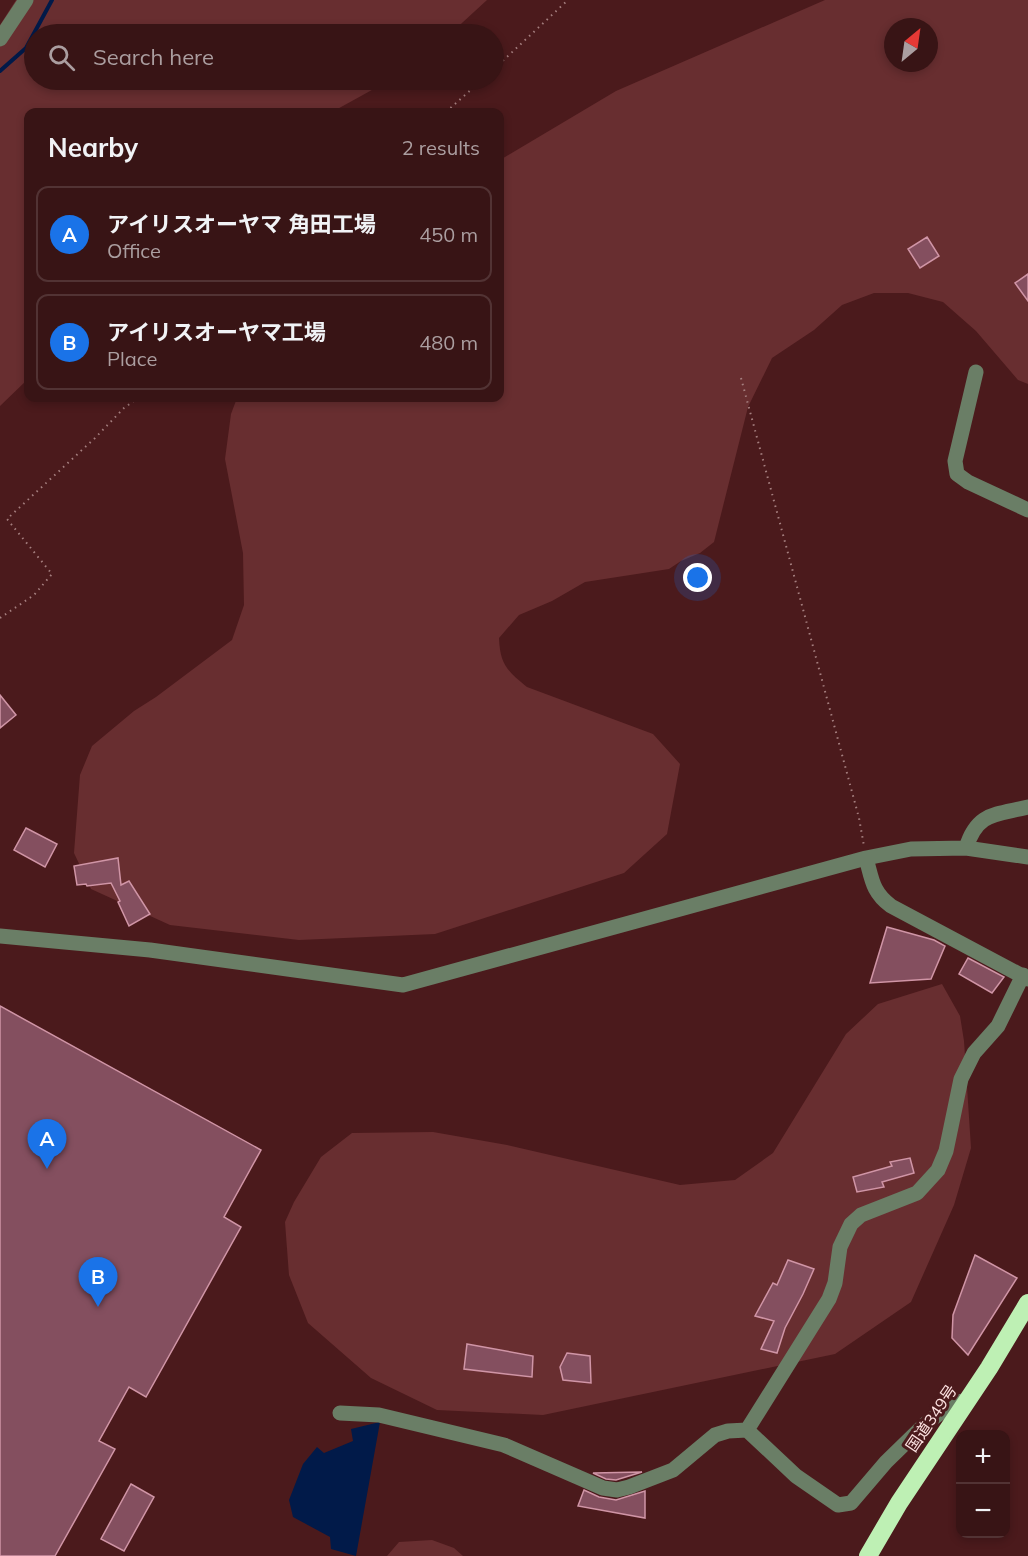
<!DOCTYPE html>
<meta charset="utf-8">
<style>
body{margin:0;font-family:Mulish,"Noto Sans JP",sans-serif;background:#3f1d1e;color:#f1f3f6}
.controls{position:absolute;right:18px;bottom:18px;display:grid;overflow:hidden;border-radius:12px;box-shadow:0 3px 9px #0003}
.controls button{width:54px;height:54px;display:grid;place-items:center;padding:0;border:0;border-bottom:2px solid #523334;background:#381415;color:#f1f3f6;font:30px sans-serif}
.compass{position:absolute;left:884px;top:18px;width:54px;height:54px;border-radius:50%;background:#381415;box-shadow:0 3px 9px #0003;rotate:29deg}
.you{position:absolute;left:698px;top:578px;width:21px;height:21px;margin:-15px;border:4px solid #fff;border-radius:50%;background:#1a73e8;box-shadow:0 0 0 9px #1a73e833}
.badge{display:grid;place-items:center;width:39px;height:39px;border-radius:50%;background:#1a73e8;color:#fff;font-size:20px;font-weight:700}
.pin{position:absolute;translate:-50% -50px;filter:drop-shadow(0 2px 3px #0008)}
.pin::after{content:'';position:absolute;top:32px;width:21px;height:18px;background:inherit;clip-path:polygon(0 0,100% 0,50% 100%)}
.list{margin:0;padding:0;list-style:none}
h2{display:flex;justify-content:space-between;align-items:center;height:78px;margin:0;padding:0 24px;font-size:26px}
h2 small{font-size:20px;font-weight:400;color:#ab9ea0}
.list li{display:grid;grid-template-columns:39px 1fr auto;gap:18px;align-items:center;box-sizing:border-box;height:96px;margin:0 12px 12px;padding:0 12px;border:2px solid #523334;border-radius:12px}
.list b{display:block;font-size:22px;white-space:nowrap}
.list p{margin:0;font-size:20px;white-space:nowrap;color:#ab9ea0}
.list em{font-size:20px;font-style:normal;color:#ab9ea0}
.icon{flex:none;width:33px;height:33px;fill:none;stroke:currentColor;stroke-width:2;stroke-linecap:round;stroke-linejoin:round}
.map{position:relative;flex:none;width:1028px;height:1556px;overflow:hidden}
.search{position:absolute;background:#381415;box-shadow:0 3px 9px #0003;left:24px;top:24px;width:480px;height:66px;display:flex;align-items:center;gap:15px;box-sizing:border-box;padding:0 21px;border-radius:33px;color:#ab9ea0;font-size:22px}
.panel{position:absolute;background:#381415;box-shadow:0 3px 9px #0003;left:24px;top:108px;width:480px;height:294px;border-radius:12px}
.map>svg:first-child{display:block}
.green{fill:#682e30;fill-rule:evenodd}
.water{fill:#011a49}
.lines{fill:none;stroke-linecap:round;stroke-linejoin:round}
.stream{stroke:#011a49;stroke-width:4}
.building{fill:#844f5f;stroke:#d095a6;stroke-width:1.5}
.path{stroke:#a57f7f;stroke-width:2;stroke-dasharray:1.5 4.5;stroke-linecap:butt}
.minor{stroke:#6a7e66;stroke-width:15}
.highway{stroke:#bef0b4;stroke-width:18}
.labels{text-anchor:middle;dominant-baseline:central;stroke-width:6;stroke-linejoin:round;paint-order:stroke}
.street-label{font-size:16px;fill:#fce1e0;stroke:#4b1a1c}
</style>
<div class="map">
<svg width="1028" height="1556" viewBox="0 0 1028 1556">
<rect width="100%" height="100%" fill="#4b1a1c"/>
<path class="green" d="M16,0H487L450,34H34V80H390L332,112H28V379L0,406V25Z
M825,0H1028V384L1018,380L976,331L943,302L908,293H874L842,305L814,330L772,358L748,407L714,542L700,553L681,561L669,569L585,582L552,601L519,615L499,638C500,664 507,671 527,687L653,734L680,764L667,834L624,873L435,934L299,940L170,925L91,889L74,853L80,775L92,746L134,711L156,697L232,640L244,605L243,553L225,459L231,414L237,398H500V160L616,91ZM893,27H929V63H893Z
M942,984L960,1016L964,1041L971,1148L954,1205L911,1302L835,1354L543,1415L437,1410L371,1378L308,1323L289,1275L285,1222L294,1202L321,1157L352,1133L433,1132L507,1145L680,1185L735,1180L773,1153L846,1034L878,1004Z
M432,1540L454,1548L463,1556H387L399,1542Z"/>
<path class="water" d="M380,1422L356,1556L331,1549L330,1537L293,1517L289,1500L303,1464L317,1447L324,1453L353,1441L351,1429Z"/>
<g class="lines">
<path class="stream" d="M0,71L26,48L52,0"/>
</g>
<path class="building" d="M927,237L939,256L920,268L908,249Z
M1028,274V301L1015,283Z
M0,695L16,715L0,728Z
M26,828L57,844L45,867L14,850Z
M118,858L121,885L129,881L150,914L129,926L118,902L120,901L111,883L87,886L86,884L77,885L74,866Z
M887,927L934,940L945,946L931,979L870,983Z
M968,958L1004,977L992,993L959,974Z
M0,1006L261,1150L224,1217L241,1227L146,1397L129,1387L99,1441L115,1449L55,1556H0Z
M910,1158L914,1173L882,1182L884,1187L857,1192L853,1177L892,1166L890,1162Z
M975,1255L1017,1278L968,1355L952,1338L953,1315Z
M788,1260L814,1269L803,1294L785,1328L777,1353L761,1349L774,1321L755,1316L773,1283L777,1285Z
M467,1344L533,1356L532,1377L464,1369Z
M567,1353L590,1356L591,1383L563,1380L560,1367Z
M642,1472L616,1480L606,1479L593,1473Z
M131,1484L154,1497L124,1551L101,1539Z
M584,1490L599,1497L616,1500L645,1491V1518L578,1506Z"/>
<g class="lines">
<path class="path" d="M494,69L568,0
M446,112L482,80
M741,378L859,818L864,846
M0,618L34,595L52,574L7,519L95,438L124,408L138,398"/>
<path class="minor" d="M0,39L26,0
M976,372L955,461L957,474L968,482L1028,510
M966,848C977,812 995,815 1028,807
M866,858C872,879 872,892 891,906L1028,979
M0,936L150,950L403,985L866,858L911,849L966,848L1028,857
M340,1413L379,1415L504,1445L603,1488L617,1490L629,1487L673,1470L715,1435L728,1431L747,1430L796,1476L838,1505L851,1503L886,1462L924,1425L955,1402L966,1401
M747,1430L829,1299L835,1283L840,1247L851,1224L861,1215L917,1193L938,1170L946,1151L961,1079L974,1053L998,1026L1023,975"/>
<path class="highway" d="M868,1556L899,1503L989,1368L1028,1303"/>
</g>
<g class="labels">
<g class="street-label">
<text transform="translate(931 1418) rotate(-56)">国道349号</text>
</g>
</g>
</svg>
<div class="controls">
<button>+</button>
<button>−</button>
</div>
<svg class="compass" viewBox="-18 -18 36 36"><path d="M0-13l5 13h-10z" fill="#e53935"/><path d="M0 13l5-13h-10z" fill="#ab9ea0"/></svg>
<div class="you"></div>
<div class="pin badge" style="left:47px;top:1169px">A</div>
<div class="pin badge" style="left:98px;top:1307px">B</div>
<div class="search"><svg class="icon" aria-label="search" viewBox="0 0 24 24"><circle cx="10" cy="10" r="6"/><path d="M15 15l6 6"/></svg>Search here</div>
<section class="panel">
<h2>Nearby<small>2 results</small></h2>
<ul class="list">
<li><span class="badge">A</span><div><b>アイリスオーヤマ 角田工場</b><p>Office</p></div><em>450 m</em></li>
<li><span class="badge">B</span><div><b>アイリスオーヤマ工場</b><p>Place</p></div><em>480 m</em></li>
</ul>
</section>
</div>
